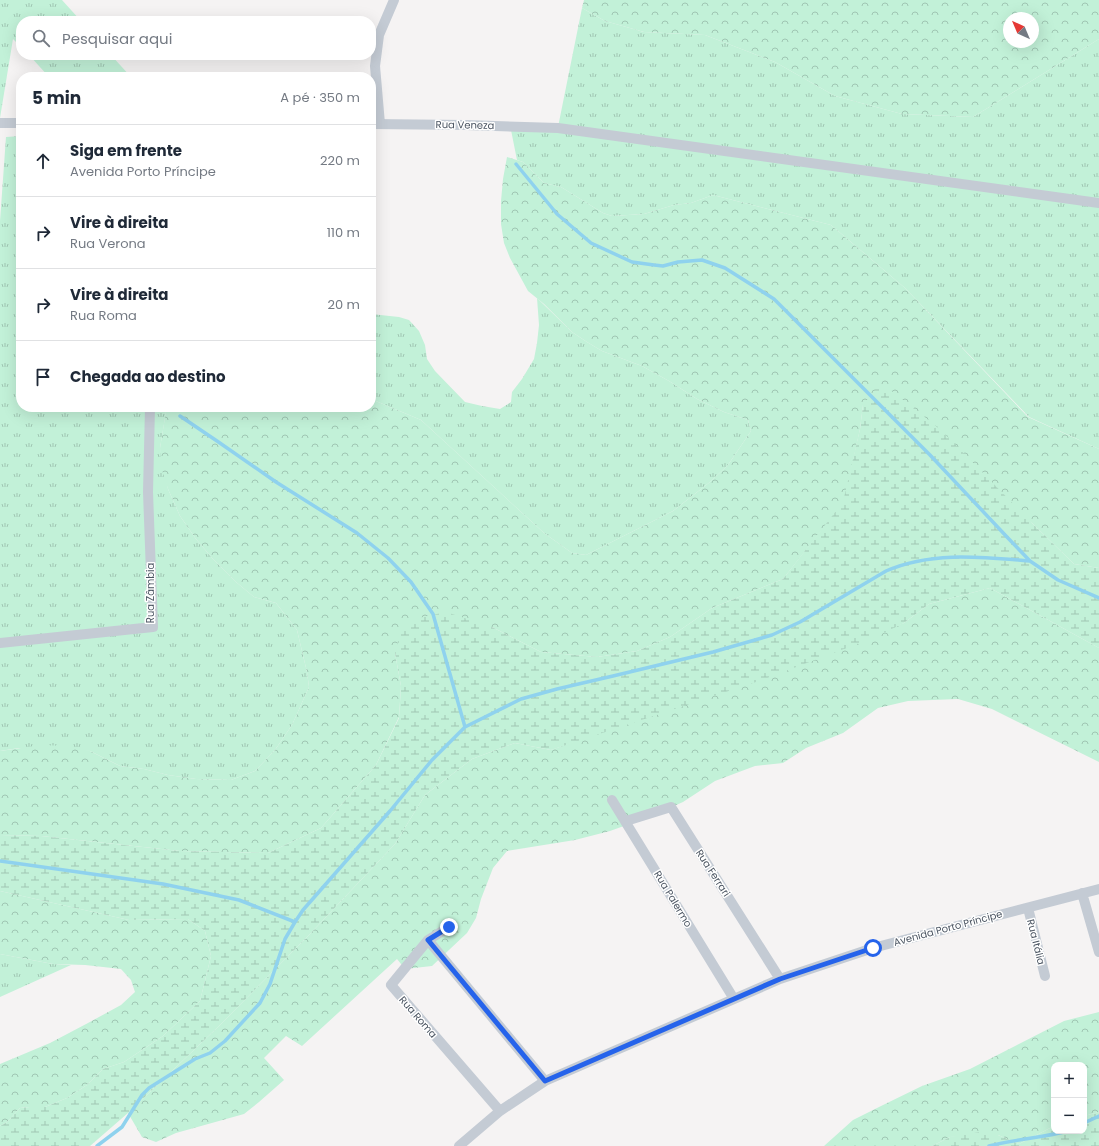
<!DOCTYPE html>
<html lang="pt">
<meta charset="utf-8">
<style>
body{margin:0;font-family:Poppins,sans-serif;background:#f2f2f3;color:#1f2937}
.controls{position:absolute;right:12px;bottom:12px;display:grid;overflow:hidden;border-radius:8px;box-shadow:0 4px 16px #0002}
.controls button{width:36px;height:36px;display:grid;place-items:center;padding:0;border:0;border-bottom:1px solid #e0e1e3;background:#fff;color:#1f2937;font:20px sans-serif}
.compass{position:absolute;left:1003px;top:12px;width:36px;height:36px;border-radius:50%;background:#fff;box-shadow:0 4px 16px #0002;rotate:316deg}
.stop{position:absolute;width:12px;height:12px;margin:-9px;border:3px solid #2563eb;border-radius:50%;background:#fff}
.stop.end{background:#2563eb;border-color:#fff;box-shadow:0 1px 4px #0008}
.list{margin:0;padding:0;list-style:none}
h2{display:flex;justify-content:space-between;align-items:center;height:52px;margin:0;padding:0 16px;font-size:17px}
h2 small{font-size:13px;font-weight:400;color:#747a83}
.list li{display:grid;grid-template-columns:26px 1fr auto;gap:12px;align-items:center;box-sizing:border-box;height:72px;padding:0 16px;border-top:1px solid #e0e1e3}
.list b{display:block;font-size:15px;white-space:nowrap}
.list p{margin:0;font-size:13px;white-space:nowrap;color:#747a83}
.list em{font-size:13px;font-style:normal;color:#747a83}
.icon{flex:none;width:22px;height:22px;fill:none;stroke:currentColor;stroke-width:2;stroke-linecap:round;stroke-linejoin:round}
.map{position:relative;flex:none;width:1099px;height:1146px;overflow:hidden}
.search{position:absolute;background:#fff;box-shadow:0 4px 16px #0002;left:16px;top:16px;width:360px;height:44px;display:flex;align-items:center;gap:10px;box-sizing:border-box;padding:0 14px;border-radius:16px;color:#747a83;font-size:15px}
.panel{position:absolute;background:#fff;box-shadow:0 4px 16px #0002;left:16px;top:72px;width:360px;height:340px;border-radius:16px}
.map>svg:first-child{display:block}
.grass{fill:url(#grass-tufts)}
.forest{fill:url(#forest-crowns);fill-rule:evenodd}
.wetland{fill:url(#wetland-marsh)}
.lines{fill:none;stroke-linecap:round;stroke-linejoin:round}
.stream{stroke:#8fd2ee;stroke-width:3.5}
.minor{stroke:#c4cbd4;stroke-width:10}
.route{stroke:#2563eb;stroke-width:5}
.labels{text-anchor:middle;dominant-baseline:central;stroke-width:3;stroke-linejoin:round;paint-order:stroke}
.street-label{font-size:10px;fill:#4a5461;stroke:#fff}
</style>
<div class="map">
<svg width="1099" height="1146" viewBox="0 0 1099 1146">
<defs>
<pattern id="grass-tufts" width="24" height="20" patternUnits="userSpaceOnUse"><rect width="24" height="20" fill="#c2f1d8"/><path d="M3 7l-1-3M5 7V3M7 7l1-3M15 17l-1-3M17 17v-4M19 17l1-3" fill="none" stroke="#a0c6b3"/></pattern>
<pattern id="forest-crowns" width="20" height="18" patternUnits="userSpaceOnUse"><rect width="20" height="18" fill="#c2f1d8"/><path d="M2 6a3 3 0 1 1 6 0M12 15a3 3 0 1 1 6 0" fill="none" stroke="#a0c6b3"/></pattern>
<pattern id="wetland-marsh" width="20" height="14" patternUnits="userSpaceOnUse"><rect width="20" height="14" fill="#c2f1d8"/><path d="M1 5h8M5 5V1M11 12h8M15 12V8" fill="none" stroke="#a0c6b3"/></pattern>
</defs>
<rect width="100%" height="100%" fill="#f5f3f3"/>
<path class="grass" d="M0,0H62L81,21H21V47L13,39L0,118Z
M582,8L605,21L644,32L705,35L775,62L835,96L902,114L973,117L1099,39V449L1029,417L905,288L831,225L713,195L691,203L674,205L644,214L612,216L603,213L561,187L544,183L523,162L517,160L511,130L558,127Z
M29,55H111L131,77H49Z
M21,136V407H171L166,412L160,448L168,489L180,516L196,539L213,559L236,582L254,597L276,603L297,630L307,672L309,687L292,725L275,750L255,771L231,780L196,779L168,775L144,769L120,766L90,751L19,748L0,751V221L6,137Z
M537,298L572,332L587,342L602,351L642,366L669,381L697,399L724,412L748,420L751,431L728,465L710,482L673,511L586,555L572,553L544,533L421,420L371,399V314L399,317L409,320L419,331L425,345L427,359L435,371L465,402L482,406L500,409L511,402L512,392L522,379L534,359L537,343L539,325Z
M0,954L53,964L71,965L0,997Z"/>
<path class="forest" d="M584,0H1099V39L973,117L902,114L835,96L775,62L705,35L644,32L605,21L582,8ZM1009,18H1033V42H1009Z
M507,157L523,162L544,183L561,187L603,213L612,216L644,214L674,205L691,203L713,195L831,225L905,288L1028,417L1099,449V568L1074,564L1032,523L863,405L860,429L844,502L783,579L712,608L670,637L637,651L597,657L541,652L492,627L395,653L401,686L399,717L376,765L321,828L268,853L180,851L41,836L0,835V751L42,745L68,746L90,751L120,766L144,769L168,775L196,779L231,780L255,771L275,750L292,725L309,687L307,672L297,630L276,603L254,597L236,582L213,559L196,539L180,516L168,489L161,467L160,448L166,411L171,407H371V399L421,420L544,533L572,553L586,555L673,511L710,482L728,465L751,431L748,420L724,412L697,399L669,381L642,366L602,351L587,342L572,332L544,304L528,291L510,258L504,243L501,224V201L503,179Z
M990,588L1099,648V762L992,709L958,699L908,701L878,708L843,733L806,748L783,763L755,766L715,781L683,802L649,817L610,831L575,840L507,851L493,868L481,899L476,918L467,933L432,966L405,969L397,959L302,1046L286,1036L264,1058L284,1080L259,1102L244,1114L176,1133L156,1142L142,1137L128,1113L220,1025L308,936L395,844L425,795L472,759L515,743L551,750L904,623L929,604Z
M0,891L129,920L188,919L205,931L211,956L200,1001L163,1036L124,1062L103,1069L87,1085L67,1098L45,1107H30L20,1108L7,1122L0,1126V1064L50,1043L88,1023L121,1005L135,992L131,980L121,969L85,965L53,964L0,954Z
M1099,1012V1112L1084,1116V1065H1054V1126L1019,1144L998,1135L950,1137L932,1146H824L853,1120L881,1106L922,1086L970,1069L1064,1021Z"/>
<path class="wetland" d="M876,389H889L941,430L1032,523L1074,564L1099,568V648L990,588L929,604L904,623L873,638L762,680L551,750L515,743L472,759L425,795L395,844L308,936L220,1025L128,1113L90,1146H0V1126L7,1122L20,1108L30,1107H45L67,1098L87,1085L103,1069L124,1062L163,1036L200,1001L211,956L205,931L188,919L129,920L0,891V835L41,836L180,851L268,853L321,828L376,765L399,718L401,686L395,653L400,633L414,619L446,612L492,627L541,652L597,657L637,651L670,637L712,608L783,579L843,502L860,429L863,405Z
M1099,1112V1146H932L950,1137L980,1132L998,1135L1019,1144L1054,1126V1131H1084V1116Z"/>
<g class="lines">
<path class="stream" d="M516,164L557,214L591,243L632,262L654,265L663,266L678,262L702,260L725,268L774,299L930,455L1007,537L1030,561L1058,580L1099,598
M180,416L217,441L276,482L357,533L388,558L411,582L433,614L465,727
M0,861L163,884L239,900L295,922
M1084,1123L1099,1116
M97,1146L122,1127L142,1095L149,1088L195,1059L210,1053L225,1041L260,1003L270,984L285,939L295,922L303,910L390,811L432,760L465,727L521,699L557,689L613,676L713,652L772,635L800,622L886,571C931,551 982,557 1030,561
M989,1146C1015,1139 1042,1138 1068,1131"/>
<path class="minor" d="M0,123H21
M371,124L465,125L558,128L1099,203
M380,124L375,66L379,35L394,0
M0,643L153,627L148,492L150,407
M612,800L734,999
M626,821L671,807L780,979
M1082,893L1099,952
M1028,908L1045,976
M449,927L428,940L391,985L500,1111
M428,940L545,1081
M459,1146L500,1111L545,1081L780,979L873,948L1099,889"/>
</g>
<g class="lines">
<path class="route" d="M449,927L428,940L545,1081L780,979L873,948"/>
</g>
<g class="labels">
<g class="street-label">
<text transform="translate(465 125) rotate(1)">Rua Veneza</text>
<text transform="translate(150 593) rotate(-90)">Rua Zâmbia</text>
<text transform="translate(713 873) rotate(57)">Rua Ferrari</text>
<text transform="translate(673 899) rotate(59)">Rua Palermo</text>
<text transform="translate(948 928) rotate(-15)">Avenida Porto Príncipe</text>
<text transform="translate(1036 942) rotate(76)">Rua Itália</text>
<text transform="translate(418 1017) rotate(49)">Rua Roma</text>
</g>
</g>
</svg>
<div class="controls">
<button>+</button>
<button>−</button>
</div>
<svg class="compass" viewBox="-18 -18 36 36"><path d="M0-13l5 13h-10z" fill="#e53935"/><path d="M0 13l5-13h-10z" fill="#747a83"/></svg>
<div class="stop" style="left:873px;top:948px"></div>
<div class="stop end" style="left:449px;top:927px"></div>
<div class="search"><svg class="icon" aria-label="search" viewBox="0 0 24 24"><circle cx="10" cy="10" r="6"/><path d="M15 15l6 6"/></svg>Pesquisar aqui</div>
<section class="panel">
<h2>5 min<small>A pé · 350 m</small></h2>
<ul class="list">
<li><svg class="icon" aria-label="ahead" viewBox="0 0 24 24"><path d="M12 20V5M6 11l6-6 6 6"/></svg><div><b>Siga em frente</b><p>Avenida Porto Príncipe</p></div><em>220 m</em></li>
<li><svg class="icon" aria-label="right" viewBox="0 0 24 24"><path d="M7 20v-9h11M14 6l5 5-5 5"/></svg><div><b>Vire à direita</b><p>Rua Verona</p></div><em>110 m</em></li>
<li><svg class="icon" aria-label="right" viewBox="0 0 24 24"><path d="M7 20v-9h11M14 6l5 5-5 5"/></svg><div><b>Vire à direita</b><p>Rua Roma</p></div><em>20 m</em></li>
<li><svg class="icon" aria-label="arrive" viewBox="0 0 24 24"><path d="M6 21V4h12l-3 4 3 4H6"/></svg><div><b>Chegada ao destino</b></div></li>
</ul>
</section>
</div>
